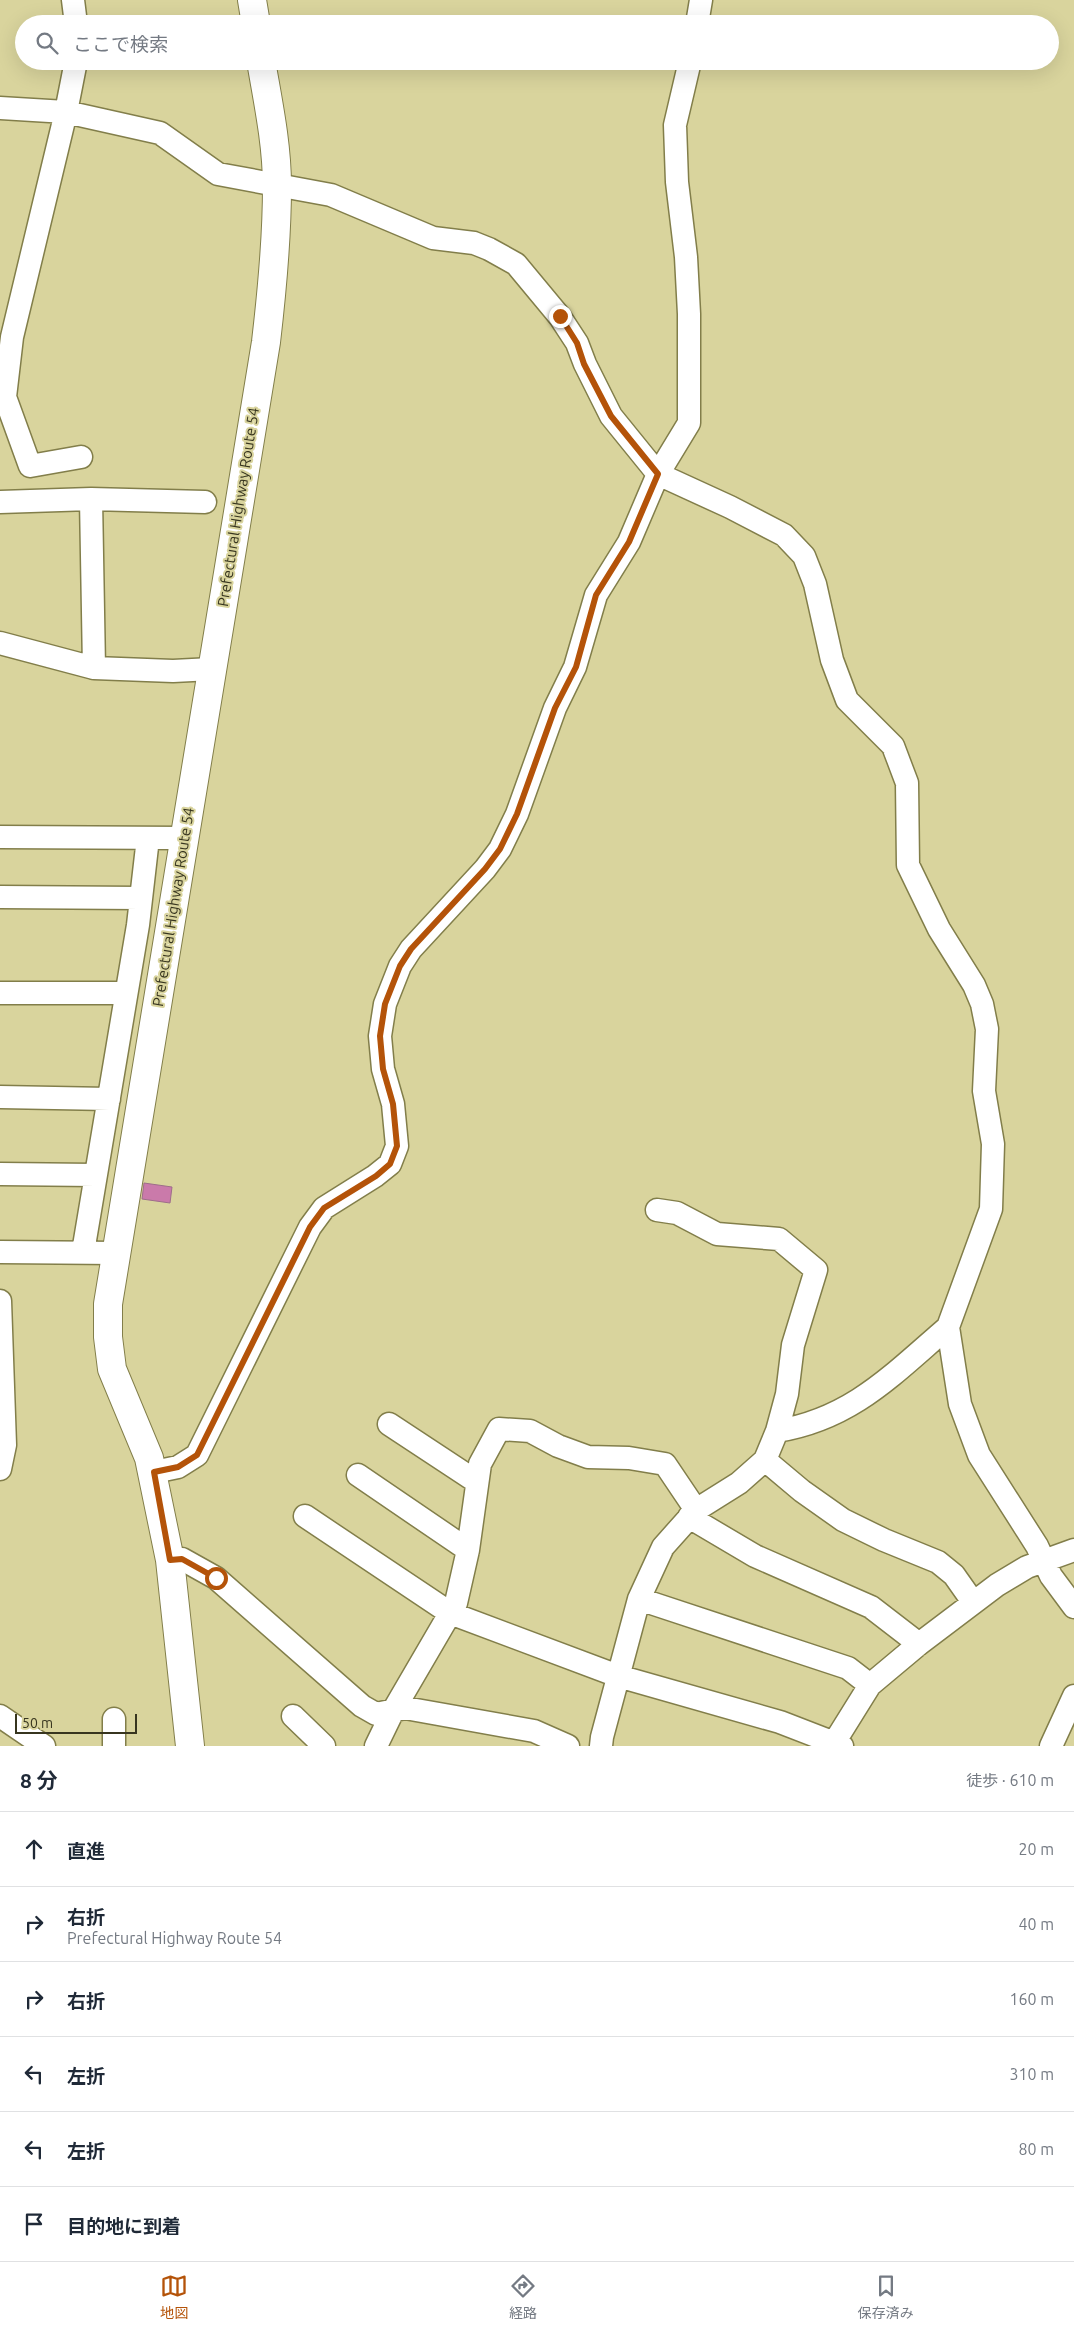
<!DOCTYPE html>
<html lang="ja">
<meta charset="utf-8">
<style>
body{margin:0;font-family:Ubuntu,"Noto Sans JP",sans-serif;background:#f2f2f3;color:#1f2937}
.scale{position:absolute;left:15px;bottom:12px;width:122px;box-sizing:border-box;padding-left:5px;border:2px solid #37351f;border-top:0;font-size:14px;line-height:18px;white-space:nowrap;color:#37351f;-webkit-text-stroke:4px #d9d49d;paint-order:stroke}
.stop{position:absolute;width:15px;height:15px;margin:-11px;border:4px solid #b45309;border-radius:50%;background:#fff}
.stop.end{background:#b45309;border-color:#fff;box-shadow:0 1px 5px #0008}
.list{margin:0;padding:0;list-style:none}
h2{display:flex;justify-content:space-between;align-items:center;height:65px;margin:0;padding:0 20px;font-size:21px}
h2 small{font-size:16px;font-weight:400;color:#747a83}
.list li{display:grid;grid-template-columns:32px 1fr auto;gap:15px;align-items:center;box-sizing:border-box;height:75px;padding:0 20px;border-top:1px solid #e0e1e3}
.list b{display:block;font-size:19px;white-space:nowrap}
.list p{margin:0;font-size:16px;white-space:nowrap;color:#747a83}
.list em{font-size:16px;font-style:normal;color:#747a83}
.icon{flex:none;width:28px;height:28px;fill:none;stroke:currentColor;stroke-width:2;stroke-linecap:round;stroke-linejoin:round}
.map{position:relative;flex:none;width:1074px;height:1746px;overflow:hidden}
.search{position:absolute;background:#fff;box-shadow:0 5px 20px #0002;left:15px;right:15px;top:15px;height:55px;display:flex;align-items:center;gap:12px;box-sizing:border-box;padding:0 18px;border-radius:28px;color:#747a83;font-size:19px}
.sheet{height:515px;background:#fff}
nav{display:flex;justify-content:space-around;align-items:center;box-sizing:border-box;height:70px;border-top:1px solid #e0e1e3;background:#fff;font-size:14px;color:#747a83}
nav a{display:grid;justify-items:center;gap:2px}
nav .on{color:#b45309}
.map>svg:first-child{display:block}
.building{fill:#ca7aaa;stroke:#9e6e8a}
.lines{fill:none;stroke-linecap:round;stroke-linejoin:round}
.minor-casing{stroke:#827e4a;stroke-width:25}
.major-casing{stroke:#827e4a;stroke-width:30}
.minor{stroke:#fff;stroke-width:22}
.major{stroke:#fff;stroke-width:28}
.route{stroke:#b45309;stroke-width:6}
.labels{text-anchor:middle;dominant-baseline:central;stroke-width:4;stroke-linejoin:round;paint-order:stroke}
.street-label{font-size:15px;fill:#37351f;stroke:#d9d49d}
</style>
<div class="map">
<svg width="1074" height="1746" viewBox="0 0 1074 1746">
<rect width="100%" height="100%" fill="#d9d49d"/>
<path class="building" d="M144,1183L172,1187L170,1203L142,1199Z"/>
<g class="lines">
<g class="minor-casing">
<path id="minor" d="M73,0L76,24
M697,24L701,0
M76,61L66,112L12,337L5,397L30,466L81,457
M0,108L66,112L160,133L218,174L331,195L433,238L474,243L489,249L516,264L560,317L577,343L585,364L611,416L658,474L730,507L784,535L804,556L815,584L832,660L847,700L893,746L907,783L908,865L939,929L974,985L982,1004L987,1029L984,1091L993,1144L991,1209L948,1327L960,1404L979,1455L1037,1546L1051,1576L1074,1607
M91,499L94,668
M0,502L91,499L205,502
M0,643L94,668L173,671L212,669
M0,837L184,838
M0,897L140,898
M0,993H125
M0,1097L109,1099
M0,1174L95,1175
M657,1210L677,1213L717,1234L779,1239L816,1270L793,1345L787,1394L777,1431
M0,1252L117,1253
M83,1252L138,925L148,838
M0,1301L5,1445L0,1469
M389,1424L477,1482
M765,1460L802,1491L843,1520L884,1540L938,1562L954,1575L973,1602
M154,1472L178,1467L197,1455L310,1227L324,1208L375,1176L390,1164L397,1146L393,1104L383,1069L380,1036L385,1004L400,966L411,949L485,869L500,849L517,814L555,708L575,667L596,595L629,542L658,474L689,423V314L686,257L677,182L675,125L690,61
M358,1475L468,1550
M305,1516L450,1613L618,1676L780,1722L842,1746
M689,1517L755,1556L871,1607L919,1644
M170,1560L182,1559L216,1578L362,1706L376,1714L405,1708L534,1731L568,1746
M639,1599L848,1668L870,1685
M0,1716L44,1746
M293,1716L324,1746
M114,1719V1746
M376,1746L393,1711L456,1603L468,1550L480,1464L499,1429L530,1431L558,1446L588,1457L629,1458L665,1464L696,1510L739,1483L765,1460L777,1431C852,1419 893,1374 948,1327
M601,1746L602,1737L639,1599L663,1547L696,1510
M832,1746L870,1685L919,1644L997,1585L1027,1567L1074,1550
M1051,1746L1074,1696"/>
</g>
<g class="major-casing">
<path id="major" d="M252,0L256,24
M190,1746L170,1560L149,1458L112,1369L108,1337V1304L266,342C272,291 277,239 277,186C277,144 268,102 261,61"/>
</g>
<use href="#minor" class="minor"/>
<use href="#major" class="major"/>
</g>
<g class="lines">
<path class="route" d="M216,1578L182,1559L170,1560L154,1472L178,1467L197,1455L310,1227L324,1208L376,1176L390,1164L397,1146L393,1104L383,1069L380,1036L385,1004L400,966L411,949L485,869L500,849L517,814L555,708L576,667L596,595L629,542L658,474L611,416L584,364L577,343L560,316"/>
</g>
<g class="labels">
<g class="street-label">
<text transform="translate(238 507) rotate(-81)">Prefectural Highway Route 54</text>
<text transform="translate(173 907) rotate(-81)">Prefectural Highway Route 54</text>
</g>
</g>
</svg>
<div class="scale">50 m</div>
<div class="stop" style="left:216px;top:1578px"></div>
<div class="stop end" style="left:560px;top:316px"></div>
<div class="search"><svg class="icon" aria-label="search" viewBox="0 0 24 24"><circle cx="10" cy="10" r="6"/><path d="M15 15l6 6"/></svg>ここで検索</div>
</div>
<section class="sheet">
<h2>8 分<small>徒歩 · 610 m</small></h2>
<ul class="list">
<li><svg class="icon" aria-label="ahead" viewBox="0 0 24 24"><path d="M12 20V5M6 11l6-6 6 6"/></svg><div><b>直進</b></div><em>20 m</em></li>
<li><svg class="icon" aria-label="right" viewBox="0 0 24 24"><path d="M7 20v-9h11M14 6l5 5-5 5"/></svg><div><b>右折</b><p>Prefectural Highway Route 54</p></div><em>40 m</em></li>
<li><svg class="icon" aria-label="right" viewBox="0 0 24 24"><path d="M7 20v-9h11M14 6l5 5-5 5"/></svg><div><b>右折</b></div><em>160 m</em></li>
<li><svg class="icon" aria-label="left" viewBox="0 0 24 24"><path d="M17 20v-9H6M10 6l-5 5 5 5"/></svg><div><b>左折</b></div><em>310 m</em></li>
<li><svg class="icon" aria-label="left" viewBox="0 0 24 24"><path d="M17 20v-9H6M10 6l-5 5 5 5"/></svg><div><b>左折</b></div><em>80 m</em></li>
<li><svg class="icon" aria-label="arrive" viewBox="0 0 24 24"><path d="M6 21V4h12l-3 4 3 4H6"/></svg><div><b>目的地に到着</b></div></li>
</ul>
</section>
<nav>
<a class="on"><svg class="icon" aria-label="map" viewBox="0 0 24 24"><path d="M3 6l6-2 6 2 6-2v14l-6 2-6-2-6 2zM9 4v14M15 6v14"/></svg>地図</a>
<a><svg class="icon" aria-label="directions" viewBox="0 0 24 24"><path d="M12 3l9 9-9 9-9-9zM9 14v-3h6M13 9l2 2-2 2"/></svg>経路</a>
<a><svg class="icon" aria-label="saved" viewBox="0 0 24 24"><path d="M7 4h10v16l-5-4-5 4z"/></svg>保存済み</a>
</nav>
